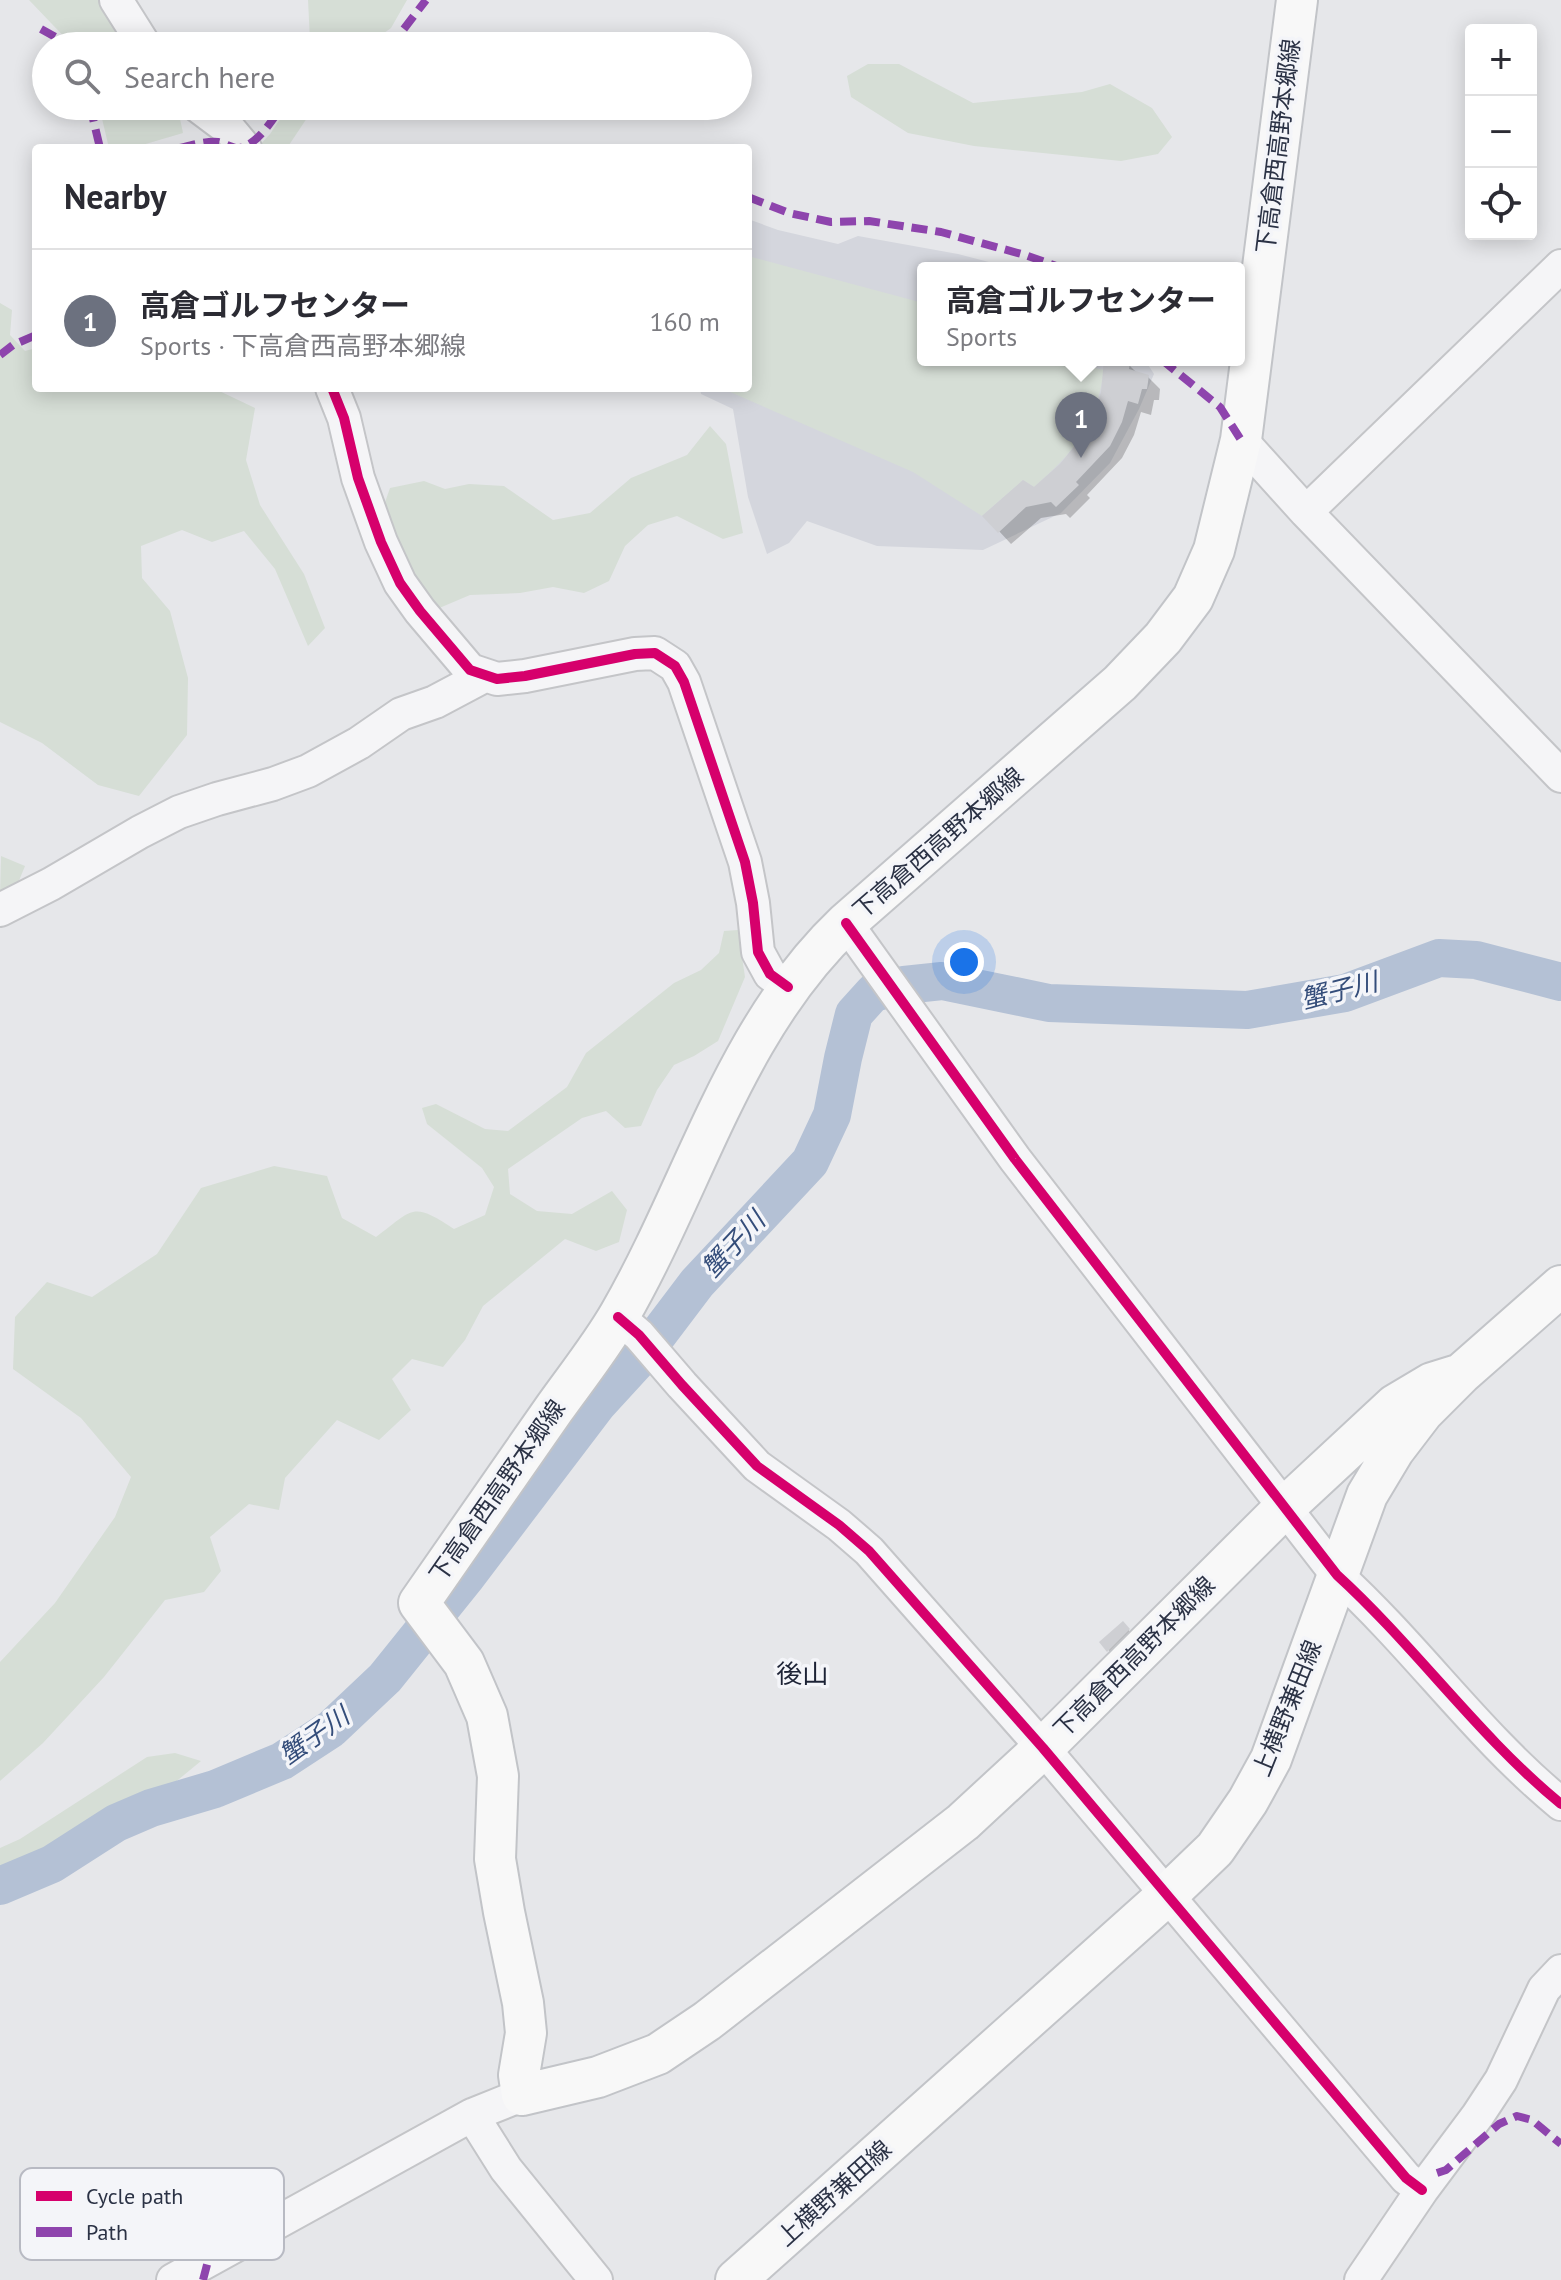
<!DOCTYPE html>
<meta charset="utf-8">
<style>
body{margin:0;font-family:"PT Sans","Noto Sans JP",sans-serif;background:#f7f7f7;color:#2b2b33}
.controls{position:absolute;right:24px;top:24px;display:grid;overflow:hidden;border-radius:8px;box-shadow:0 4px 20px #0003}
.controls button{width:72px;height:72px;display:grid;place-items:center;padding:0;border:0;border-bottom:2px solid #e1e1e2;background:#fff;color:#2b2b33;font:40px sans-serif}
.you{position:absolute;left:964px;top:962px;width:28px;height:28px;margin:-20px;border:6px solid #fff;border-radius:50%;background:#1a73e8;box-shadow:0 0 0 12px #1a73e833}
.badge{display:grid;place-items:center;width:52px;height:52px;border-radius:50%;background:#6c717f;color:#fff;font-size:26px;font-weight:700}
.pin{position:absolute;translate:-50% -66px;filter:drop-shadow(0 2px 4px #0008)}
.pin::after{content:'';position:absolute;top:42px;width:28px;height:24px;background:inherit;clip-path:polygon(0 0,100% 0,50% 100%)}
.popup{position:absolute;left:917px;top:262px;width:328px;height:104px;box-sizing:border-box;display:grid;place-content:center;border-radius:8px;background:#fff;filter:drop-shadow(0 2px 6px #0005);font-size:26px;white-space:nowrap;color:#7c7c81}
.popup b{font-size:30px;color:#2b2b33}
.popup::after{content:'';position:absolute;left:50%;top:100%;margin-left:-16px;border:16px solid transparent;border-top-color:#fff}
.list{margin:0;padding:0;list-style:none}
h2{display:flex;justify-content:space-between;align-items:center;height:104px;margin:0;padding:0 32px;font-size:34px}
h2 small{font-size:26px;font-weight:400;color:#7c7c81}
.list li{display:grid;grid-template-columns:52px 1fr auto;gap:24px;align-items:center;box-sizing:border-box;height:144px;padding:0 32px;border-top:2px solid #e1e1e2}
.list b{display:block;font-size:30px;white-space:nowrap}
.list p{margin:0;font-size:26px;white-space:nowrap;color:#7c7c81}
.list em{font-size:26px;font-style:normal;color:#7c7c81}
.icon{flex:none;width:44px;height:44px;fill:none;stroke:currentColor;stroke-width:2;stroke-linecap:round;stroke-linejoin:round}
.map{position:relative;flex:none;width:1561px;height:2280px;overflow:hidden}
.search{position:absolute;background:#fff;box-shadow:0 4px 20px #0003;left:32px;top:32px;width:720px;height:88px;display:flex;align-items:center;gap:20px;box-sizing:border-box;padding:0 28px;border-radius:44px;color:#7c7c81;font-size:30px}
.panel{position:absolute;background:#fff;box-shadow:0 4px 20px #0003;left:32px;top:144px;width:720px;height:248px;border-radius:8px}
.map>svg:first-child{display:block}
.built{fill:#d4d6dd}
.green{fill:#d6ded6}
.shadow{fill:#0003}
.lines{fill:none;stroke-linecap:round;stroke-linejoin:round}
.river{stroke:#b4c1d5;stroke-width:38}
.building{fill:#cecfd3}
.minor-casing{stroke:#c4c5c8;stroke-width:36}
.major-casing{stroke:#c2c4c8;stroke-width:44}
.minor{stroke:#f5f5f7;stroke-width:32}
.major{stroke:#f8f8f8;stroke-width:40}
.quiet{stroke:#8e44ad;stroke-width:8;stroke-dasharray:16 8;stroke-linecap:butt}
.cycleway-casing{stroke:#f4f5f9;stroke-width:15}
.cycleway{stroke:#d6006c;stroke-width:10}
.labels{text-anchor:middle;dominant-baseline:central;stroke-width:7;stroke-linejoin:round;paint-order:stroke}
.street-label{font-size:24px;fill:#2b3245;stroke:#f4f5f9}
.water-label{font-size:26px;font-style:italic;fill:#344d7a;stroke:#f4f5f9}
.neighbourhood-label{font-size:26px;fill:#1d2336;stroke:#f4f5f9}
.key{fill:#f4f5f9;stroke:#b8bac3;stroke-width:2}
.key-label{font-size:22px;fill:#2b3245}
</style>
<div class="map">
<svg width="1561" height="2280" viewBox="0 0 1561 2280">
<rect width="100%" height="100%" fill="#e6e7ea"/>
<path class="built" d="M748,219L778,230L838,244L858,236L958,254L1012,268H923V360H1145L1154,374L1139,409L1110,463L1061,513L983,550L877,546L807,521L789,543L767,554L748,497L733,409L701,394L700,388H748Z"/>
<path class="green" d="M29,0H100L120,26L130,46H73Z
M308,0H407L391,28L366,46H309L310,40Z
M868,64H899L973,103L1082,92L1110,84L1152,108L1172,137L1158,154L1121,161L974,146L908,133L851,97L847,76Z
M99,106H172L179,114L183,133L132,148H109Z
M289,106H315L287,148H257L270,134Z
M748,256L923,303V360H1071L1082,365L1104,370C1096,426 1075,451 1034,487L1023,480L982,516L913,472L721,388H748Z
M0,303L12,310L10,335L25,351L36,348V388H213L255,408L246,460L260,505L304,574L325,628L308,646L275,569L244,531L212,542L182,530L141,546L142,578L170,611L188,678L187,735L139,796L98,785L42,743L0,722Z
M710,426L726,444L743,533L723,539L677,516L648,525L625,546L609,581L584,593L553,587L520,593L470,595L437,609L402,563L382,511L390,488L424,481L445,489L469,484L504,486L553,520L590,513L631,478L687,455Z
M1,856L25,866L16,888L0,896Z
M738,930L745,977L718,1041L694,1056L674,1065L657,1090L641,1126L625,1128L606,1111L582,1118L508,1169L510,1194L537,1211L572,1214L612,1191L627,1210L619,1242L596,1251L565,1239L483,1306L465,1340L443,1367L412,1359L392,1379L411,1410L379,1440L337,1420L285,1478L279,1510L249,1504L210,1537L221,1571L204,1592L165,1600L104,1677L43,1743L0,1781V1662L55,1603L115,1517L131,1477L81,1418L13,1369L15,1317L47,1282L92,1297L157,1254L201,1188L274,1166L327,1176L342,1218L376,1237C414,1209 411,1201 454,1229L485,1215L494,1187L482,1168L427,1124L422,1108L436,1104L485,1129L508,1131L567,1087L586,1053L674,983L701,970L719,953L724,931Z
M175,1753L201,1761L167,1789L81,1834L0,1869V1848L20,1839L147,1757Z"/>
<path class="shadow" d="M1106,360L1129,365L1137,373L1148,377L1160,389L1159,400H1154L1151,415L1141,412L1134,435L1122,458L1087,495L1090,498L1070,518L1066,514L1041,518L1011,544L985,516L1034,490L1062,465L1083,439L1098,412L1103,392Z
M1123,1624L1134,1636L1114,1656L1102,1643Z"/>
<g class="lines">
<path class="river" d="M0,1886L52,1864L116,1823L151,1808L215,1789L282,1761L331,1729L385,1678L467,1576L597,1405L641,1357L697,1283L810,1162L832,1115L843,1058L854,1014L873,993L904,985L942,981L1049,1003L1247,1010L1345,993L1439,958L1476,960L1561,982"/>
</g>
<path class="building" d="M1104,360L1130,363L1129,369L1149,375L1147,389H1142L1138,404L1128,401L1122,422L1110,446L1076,482L1079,485L1056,507L1051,502L1026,507L998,533L982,516L1023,480L1034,487L1060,464L1082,437L1096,411L1101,392Z
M1123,1621L1130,1629L1107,1652L1099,1642Z"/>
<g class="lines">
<g class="minor-casing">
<path id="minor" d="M116,0L145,46
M198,106L230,130L245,148
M332,388L344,418L358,478L381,542L400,583L420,611L470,670L497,679L525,676L635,654L655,653L675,666L684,682L745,862L753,903L758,952L770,974L788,987
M1241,440L1306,512L1561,776
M1306,512L1561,266
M0,910L51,884L140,832L179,812L217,799L273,784L308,771L359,743L401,714L435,702L484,676
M846,923L1015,1159L1337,1575C1416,1647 1478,1736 1561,1804
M618,1317L639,1335L682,1385L757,1466L839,1525L869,1551L1043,1748L1406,2178L1422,2190
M472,2115L506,2169L596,2280
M173,2280L472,2115L522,2095
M1361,2280L1422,2190L1478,2115L1501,2080L1544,1989L1561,1971"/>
</g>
<g class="major-casing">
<path id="major" d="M1297,0L1241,440L1214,550L1193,598L1163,638L1120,683L846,923C734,1029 695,1184 620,1314C601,1347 576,1378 554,1409C509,1473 464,1538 419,1603L464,1663L487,1716L498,1776L495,1859L504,1912L523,2003L526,2033L519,2075L522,2095L598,2077L658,2054L707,2021L963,1822L1043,1748L1284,1508L1395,1405L1432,1383L1461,1374
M736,2280L1166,1896L1215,1849L1248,1801L1271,1759L1367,1495L1394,1450L1423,1412L1461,1374L1561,1286"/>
</g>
<use href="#minor" class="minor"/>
<use href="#major" class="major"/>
<path class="quiet" d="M41,29L57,38L62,46
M387,46L400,34L426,0
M90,106L100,148
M180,148C192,145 206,141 218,142C224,143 230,147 236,148C255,149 273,119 282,106
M748,197L789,213L831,222L869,221L941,232L1025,255L1062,268
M0,355L13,345L36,335
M1162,360L1220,407L1241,440
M1437,2173L1446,2170L1499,2124L1517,2116L1532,2120L1561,2144
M203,2280L208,2261"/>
<g class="cycleway-casing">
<path id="cycleway" d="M332,388L344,418L358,478L381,542L400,583L420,611L470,670L497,679L525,676L635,654L655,653L675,666L684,682L745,862L753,903L758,952L770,974L788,987
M846,923L1015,1159L1337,1575C1416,1647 1478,1736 1561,1804
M618,1317L639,1335L682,1385L757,1466L839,1525L869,1551L1043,1748L1406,2178L1422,2190"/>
</g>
<use href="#cycleway" class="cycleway"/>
</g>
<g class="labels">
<g class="street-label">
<text transform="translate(1278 146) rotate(-83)">下高倉西高野本郷線</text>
<text transform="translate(938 843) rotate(-41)">下高倉西高野本郷線</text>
<text transform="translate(497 1491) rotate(-55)">下高倉西高野本郷線</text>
<text transform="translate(1134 1657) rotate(-45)">下高倉西高野本郷線</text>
<text transform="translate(1287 1708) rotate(-68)">上横野兼田線</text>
<text transform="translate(834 2193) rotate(-42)">上横野兼田線</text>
</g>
<g class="water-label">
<text transform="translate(1339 990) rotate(-14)">蟹子川</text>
<text transform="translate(733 1244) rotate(-47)">蟹子川</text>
<text transform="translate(314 1735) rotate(-35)">蟹子川</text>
</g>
<g class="neighbourhood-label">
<text x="802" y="1673">後山</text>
</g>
</g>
<rect x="20" y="2168" width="264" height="92" rx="12" class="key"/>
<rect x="36" y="2191" width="36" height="10" fill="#d6006c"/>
<rect x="36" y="2227" width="36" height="10" fill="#8e44ad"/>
<g class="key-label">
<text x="86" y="2204">Cycle path</text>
<text x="86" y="2240">Path</text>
</g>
</svg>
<div class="controls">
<button>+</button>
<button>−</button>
<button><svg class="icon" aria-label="locate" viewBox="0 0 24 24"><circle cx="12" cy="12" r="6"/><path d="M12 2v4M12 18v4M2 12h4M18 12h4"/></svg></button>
</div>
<div class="you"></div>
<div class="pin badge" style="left:1081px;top:458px">1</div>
<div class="popup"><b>高倉ゴルフセンター</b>Sports</div>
<div class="search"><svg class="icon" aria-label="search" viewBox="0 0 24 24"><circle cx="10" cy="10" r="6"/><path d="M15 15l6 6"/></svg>Search here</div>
<section class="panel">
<h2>Nearby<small></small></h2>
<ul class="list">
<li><span class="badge">1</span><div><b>高倉ゴルフセンター</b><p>Sports · 下高倉西高野本郷線</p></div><em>160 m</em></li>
</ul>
</section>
</div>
